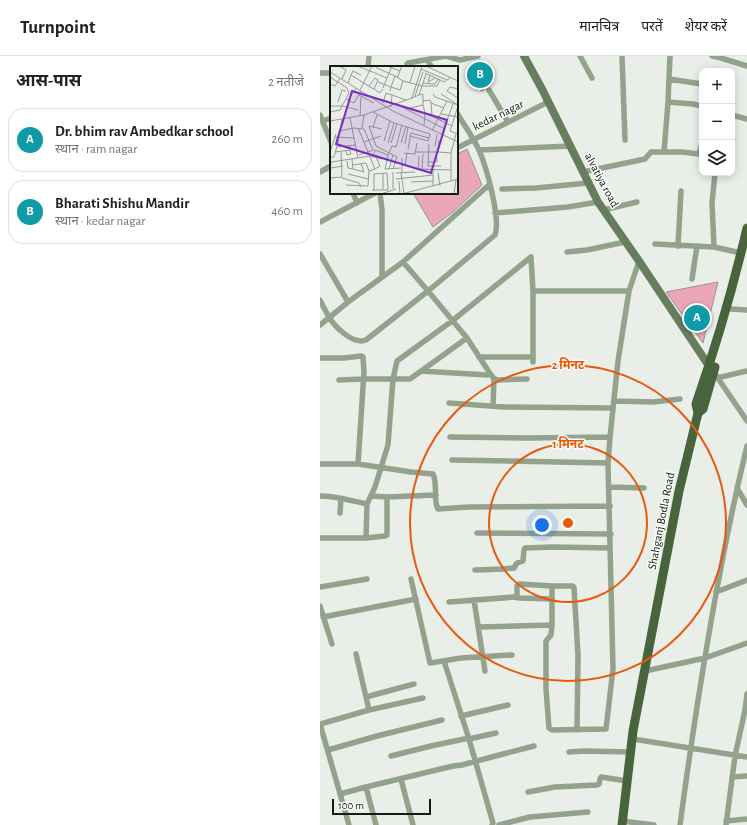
<!DOCTYPE html>
<html lang="hi">
<meta charset="utf-8">
<style>
body{margin:0;font-family:"Alegreya Sans","Noto Sans Devanagari",sans-serif;background:#f2f2f2;color:#222}
.controls{position:absolute;right:12px;top:12px;display:grid;overflow:hidden;border-radius:8px;box-shadow:0 2px 10px #0003}
.controls button{width:36px;height:36px;display:grid;place-items:center;padding:0;border:0;border-bottom:1px solid #e0e0e0;background:#fff;color:#222;font:20px sans-serif}
.scale{position:absolute;left:12px;bottom:10px;width:99px;box-sizing:border-box;padding-left:4px;border:2px solid #171917;border-top:0;font-size:11px;line-height:14px;white-space:nowrap;color:#171917;-webkit-text-stroke:3px #f8fcf6;paint-order:stroke}
.you{position:absolute;left:222px;top:469px;width:14px;height:14px;margin:-10px;border:3px solid #fff;border-radius:50%;background:#1a73e8;box-shadow:0 0 0 6px #1a73e833}
.badge{display:grid;place-items:center;width:26px;height:26px;border-radius:50%;background:#db2777;color:#fff;font-size:13px;font-weight:700}
.pin{position:absolute;translate:-50% -50%;border:2px solid #fff;box-shadow:0 1px 4px #0006}
.list{margin:0;padding:0;list-style:none}
h2{display:flex;justify-content:space-between;align-items:center;height:52px;margin:0;padding:0 16px;font-size:17px}
h2 small{font-size:13px;font-weight:400;color:#767676}
.list li{display:grid;grid-template-columns:26px 1fr auto;gap:12px;align-items:center;box-sizing:border-box;height:64px;margin:0 8px 8px;padding:0 8px;border:1px solid #e0e0e0;border-radius:16px}
.list b{display:block;font-size:15px;white-space:nowrap}
.list p{margin:0;font-size:13px;white-space:nowrap;color:#767676}
.list em{font-size:13px;font-style:normal;color:#767676}
.icon{flex:none;width:22px;height:22px;fill:none;stroke:currentColor;stroke-width:2;stroke-linecap:round;stroke-linejoin:round}
.map{position:relative;flex:none;width:427px;height:769px;overflow:hidden}
header{display:flex;align-items:center;gap:24px;box-sizing:border-box;height:56px;padding:0 20px;background:#fff;border-bottom:1px solid #e0e0e0}
header strong{font-size:19px}
nav{display:flex;gap:22px;margin-inline-start:auto;font-size:14px}
main{display:flex}
aside{flex:1;background:#fff}
.map>svg:first-child{display:block}
.building{fill:#eaa7b9;stroke:#999294}
.lines{fill:none;stroke-linecap:round;stroke-linejoin:round}
.street{stroke:#92a28c;stroke-width:5.5}
.secondary{stroke:#677e5e;stroke-width:8}
.primary{stroke:#48643d;stroke-width:9}
.ring{fill:none;stroke:#e8590c;stroke-width:2}
.labels{text-anchor:middle;dominant-baseline:central;stroke-width:3;stroke-linejoin:round;paint-order:stroke}
.street-label{font-size:12px;fill:#171917;stroke:#f8fcf6}
.inset-road{fill:none;stroke:#969995;stroke-width:1}
.view{fill:#7b2cbf;fill-opacity:0.15;stroke:#7b2cbf;stroke-width:2}
.inset-edge{fill:none;stroke:#171917;stroke-width:2}
.centre{fill:#e8590c;stroke:#f8fcf6;stroke-width:2}
.ring-label{font-size:12px;text-anchor:middle;font-weight:bold;fill:#e8590c;stroke:#f8fcf6;stroke-width:3;stroke-linejoin:round;paint-order:stroke}
</style>
<header>
<strong>Turnpoint</strong>
<nav><a>मानचित्र</a><a>परतें</a><a>शेयर करें</a></nav>
</header>
<main>
<aside>
<h2>आस-पास<small>2 नतीजे</small></h2>
<ul class="list">
<li><span class="badge" style="background:#0f9aa8">A</span><div><b>Dr. bhim rav Ambedkar school</b><p>स्थान · ram nagar</p></div><em>260 m</em></li>
<li><span class="badge" style="background:#0f9aa8">B</span><div><b>Bharati Shishu Mandir</b><p>स्थान · kedar nagar</p></div><em>460 m</em></li>
</ul>
</aside>
<div class="map">
<svg width="427" height="769" viewBox="0 0 427 769">
<rect width="100%" height="100%" fill="#eaeee9"/>
<path class="building" d="M160,4L167,30L165,33L161,35L153,7Z
M147,93L162,129L133,156L113,171L93,137H137V98Z
M398,226L383,287L346,236Z"/>
<g class="lines">
<path class="street" d="M260,0L272,22
M302,0L305,84
M350,0L348,46L373,48L382,50
M392,0L401,2L427,10
M107,4L112,11
M48,11L49,0
M88,11L87,8L88,7L126,0L140,4L158,0
M0,17H11
M349,23L382,28
M169,34L188,66
M0,59L11,86
M412,59L427,63
M3,65L11,62
M137,92L228,46
M159,94L250,90
M344,96L348,46
M0,116L11,110
M263,116L325,103L331,96H362L379,98L382,87
M182,133L216,132L268,127
M33,137L37,147
M60,137L62,154V221
M283,154L317,146
M175,157L248,151L278,146
M0,166L55,137
M335,188L394,191L421,197
M358,190L361,135
M394,191L392,147L395,117
M247,196L267,194L305,186
M0,198L28,246
M83,206L108,235L147,282L169,316L168,318L167,319L101,315
M372,223L377,190
M213,235H309
M0,244C3,250 6,256 9,261C15,271 33,289 46,284L108,235L175,179C181,162 166,110 159,94C153,81 144,69 137,57
M411,253L427,254
M0,269L28,246L83,206L170,128
M159,301H213
M0,302H24L41,300L43,301L44,316L38,408
M393,315L427,365
M169,316L174,323L176,324L207,323
M397,322L427,315
M19,324L43,323H90L147,282
M294,345L333,346L360,343
M129,347L184,351L293,352
M173,350L174,322
M130,381L208,382L290,381
M132,404L288,407
M0,408H38L91,416L113,418C118,428 113,445 118,453L149,451L290,450
M290,431L324,432
M417,432L427,449
M0,440C16,440 32,445 47,448
M51,440L67,441L116,439
M20,457L21,442
M157,477L291,478
M0,482H46L65,480L67,479V441
M46,482L47,448L55,431L68,389L73,323L77,305L132,265L211,201L213,235V306
M155,514L183,513L194,512L197,507L203,505L204,494L205,492L232,491L290,492
M91,523L110,607L141,602L192,599
M232,530V569L231,579L226,585V633L229,672L232,674L286,673L293,613L288,407L290,381L298,305L309,235L319,205
M0,531L47,523
M396,536L427,524
M193,541L200,542L232,543
M154,544L165,615
M129,546L195,541L197,539V530L199,528L232,530H253L254,532L258,599L257,674
M0,550L12,588
M3,561L96,543
M158,571L232,569
M36,598L49,654
M124,605L149,683L173,767L172,769
M325,615L385,602L427,587
M46,641L94,628
M141,660L188,649
M0,668L49,654L103,642
M0,668L29,769
M149,683L176,677
M313,683L427,701
M8,694L57,680L122,664
M249,696L265,695L311,696
M71,700L111,690L149,682
M412,721L427,720
M81,723L93,769
M208,736L235,731L277,729L279,728L280,723L281,721L307,725
M20,738L46,731
M302,765L334,769
M406,765L427,763
M56,769L46,731L133,710L142,709L187,697L214,690
M179,769L210,761L268,756
M360,769C377,642 397,514 427,390
M406,769L415,700L425,654L427,638"/>
<path class="secondary" d="M204,0L222,33L278,146L319,205L389,310"/>
<path class="primary" d="M378,357L383,353L395,311
M302,769L313,675L359,435L378,357L376,348C396,290 413,232 427,172"/>
</g>
<g class="ring">
<circle cx="248" cy="467" r="79"/>
<circle cx="248" cy="467" r="158"/>
</g>
<g class="labels">
<g class="street-label">
<text transform="translate(178 59) rotate(-26)">kedar nagar</text>
<text transform="translate(282 124) rotate(62)">alvatiya road</text>
<text transform="translate(341 465) rotate(-79)">Shahganj Bodla Road</text>
</g>
</g>
<g transform="translate(10 10)">
<rect width="128" height="128" fill="#eaeee9"/>
<path class="inset-road" d="M9,0L16,4L12,13M28,0L57,12M47,0V2L65,10L73,15L70,24L61,21L65,10M57,0L70,5M96,0L128,15M91,3L117,14M0,6L63,45L128,76M95,7L110,14M21,9L23,5L31,9M100,10L98,16L105,12M0,11L17,22L19,27L16,33L24,37L31,25M67,12L72,0M73,15L92,20L96,8M48,16L61,21L60,25M80,16L85,0M18,17L21,9L40,21L44,23L48,14L45,12L39,20M93,17L105,18L108,13M0,18L5,20L10,12M53,22L62,0M44,23L50,27L53,23M128,23L120,21L117,25L128,32M30,24L42,0M103,28L105,31L128,39M111,28L128,39M29,29L44,37M89,29L93,28V39M85,30L93,6M82,32L89,29L92,20H107L110,14L114,16L120,12M16,33L12,40L28,44M18,34L26,22M93,35L100,34L101,37L114,42M8,36L12,24L16,25M53,37L56,27L62,29M101,37L102,50M68,39L115,63L113,69M0,40H12L10,44L0,46M128,40L120,65L128,68M61,41L62,29L76,34M76,43L93,39L95,47L122,60M43,46L64,57L100,68L98,75L80,70M111,48L128,51M30,50L31,31M0,55L34,49L82,32L92,0M116,57L123,38M94,59L95,47M39,60L46,80L67,91M39,60L52,63M43,61L47,49M32,62L34,49M10,65L23,62L34,63L43,84L29,89M10,65L12,53M102,65L117,35M5,71L24,72M54,75L60,55M34,76L51,70M58,77L64,57M61,77L67,58M71,77L76,60M75,78L78,61M99,78L98,100H111M105,80L107,68M7,81L25,79M78,83L81,67L99,72M16,85L17,89L21,88L20,84M0,86L6,68M5,86L20,84V80M85,86H108M108,86L121,87M108,86L109,74M74,87L85,88L87,77M0,91H4L9,73M43,91L45,84L58,89M28,92L40,90L52,93M17,95L18,102L23,103L22,93M98,96H107V91M23,99L36,97L39,105L45,103L28,62M75,99L77,87M1,102L13,100M71,102L55,103L58,89L62,80L66,81L72,59M23,103L34,106L31,98M45,103L50,100L46,91M59,103L63,89M63,103L67,91M86,103L121,104M92,103L93,88M88,104L89,90M103,104V120M63,106V123M53,107V124M66,107L85,106M71,107L74,127M72,107V92M108,107L110,120M0,108L1,96L28,92L20,52M18,108L38,113M0,112L12,111L11,86M12,112L29,117L31,121M66,113L103,109M121,114V87L126,68M69,115L70,128M81,116L103,115M16,119L38,120L39,105M42,124H58L57,107L44,108V124M51,128L66,123M72,128L128,113M124,128L126,114"/>
<path class="view" d="M22,25L117,54L101,107L6,78Z"/>
<rect width="128" height="128" class="inset-edge"/>
</g>
<circle cx="248" cy="467" r="6" class="centre"/>
<g class="ring-label">
<text x="248" y="313">2 मिनट</text>
<text x="248" y="392">1 मिनट</text>
</g>
</svg>
<div class="controls">
<button>+</button>
<button>−</button>
<button><svg class="icon" aria-label="layers" viewBox="0 0 24 24"><path d="M12 4l9 5-9 5-9-5zM3 14l9 5 9-5"/></svg></button>
</div>
<div class="scale">100 m</div>
<div class="you"></div>
<div class="pin badge" style="left:377px;top:262px;background:#0f9aa8">A</div>
<div class="pin badge" style="left:160px;top:19px;background:#0f9aa8">B</div>
</div>
</main>
